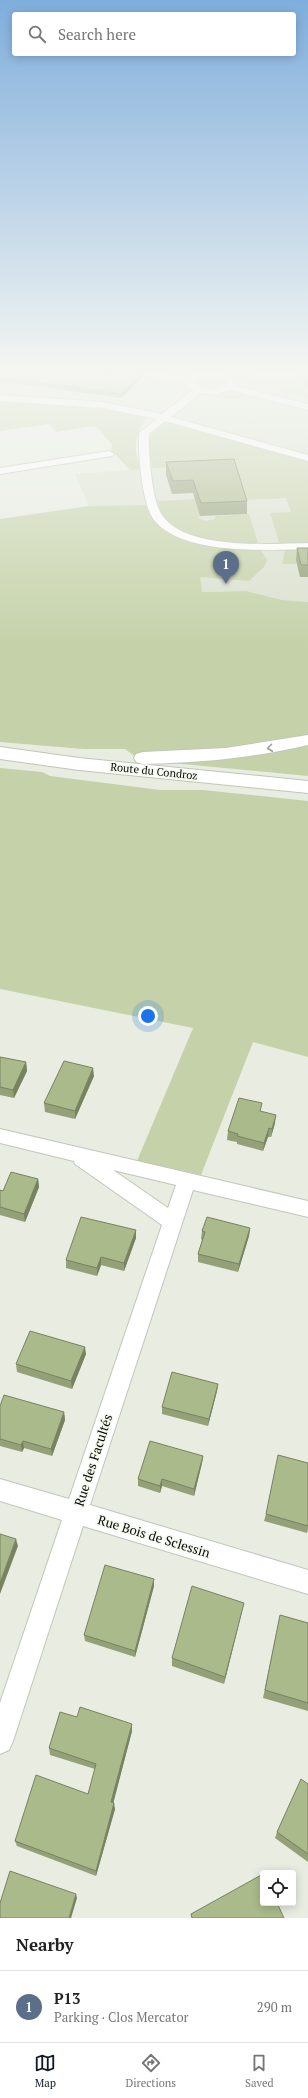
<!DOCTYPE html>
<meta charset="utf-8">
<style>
body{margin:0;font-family:"PT Serif",serif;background:#f6f6f6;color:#222}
.controls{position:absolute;right:12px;bottom:12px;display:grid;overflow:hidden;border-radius:4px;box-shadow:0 2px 10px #0003}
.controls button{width:36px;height:36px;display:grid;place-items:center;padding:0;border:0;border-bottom:1px solid #e0e0e0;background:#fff;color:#222;font:20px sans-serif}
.you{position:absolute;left:148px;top:1016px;width:14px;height:14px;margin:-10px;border:3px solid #fff;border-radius:50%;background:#1a73e8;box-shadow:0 0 0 6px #1a73e833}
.badge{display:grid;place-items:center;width:26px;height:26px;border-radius:50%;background:#111827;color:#fff;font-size:13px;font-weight:700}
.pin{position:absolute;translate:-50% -33px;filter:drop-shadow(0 1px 2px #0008)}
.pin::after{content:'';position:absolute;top:21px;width:14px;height:12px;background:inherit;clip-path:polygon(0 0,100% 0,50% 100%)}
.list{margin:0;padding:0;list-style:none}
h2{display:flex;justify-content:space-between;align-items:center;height:52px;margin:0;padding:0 16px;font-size:17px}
h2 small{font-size:13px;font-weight:400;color:#767676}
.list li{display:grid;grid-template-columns:26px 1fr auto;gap:12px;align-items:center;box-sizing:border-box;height:72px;padding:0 16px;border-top:1px solid #e0e0e0}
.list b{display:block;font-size:15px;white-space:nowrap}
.list p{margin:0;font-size:13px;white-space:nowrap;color:#767676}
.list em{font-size:13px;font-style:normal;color:#767676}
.icon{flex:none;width:22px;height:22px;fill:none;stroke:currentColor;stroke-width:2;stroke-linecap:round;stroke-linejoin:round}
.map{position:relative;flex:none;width:308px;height:1918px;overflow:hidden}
.search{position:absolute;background:#fff;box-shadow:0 2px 10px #0003;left:12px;right:12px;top:12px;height:44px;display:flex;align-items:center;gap:10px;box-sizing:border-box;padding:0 14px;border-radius:4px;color:#767676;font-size:15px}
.sheet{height:124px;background:#fff}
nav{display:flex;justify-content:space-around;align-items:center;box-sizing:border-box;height:56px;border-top:1px solid #e0e0e0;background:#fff;font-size:11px;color:#767676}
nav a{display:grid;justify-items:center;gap:2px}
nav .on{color:#111827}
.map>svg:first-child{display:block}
.built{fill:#dbe2d0}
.green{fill:#c5d2a9}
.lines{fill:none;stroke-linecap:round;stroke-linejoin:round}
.minor-casing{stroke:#c1c5ba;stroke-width:2}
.secondary-casing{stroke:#c1c5ba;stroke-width:2}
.minor{fill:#fff;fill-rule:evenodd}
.secondary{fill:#fff;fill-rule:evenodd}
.wall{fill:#93a078}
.shaded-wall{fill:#788261}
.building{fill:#abba8b;stroke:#788261}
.oneway{stroke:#9d9e9d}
.labels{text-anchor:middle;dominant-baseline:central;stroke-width:3.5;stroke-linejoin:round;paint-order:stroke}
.street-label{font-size:11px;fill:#0b0c09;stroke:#f6f9ef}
.near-street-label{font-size:13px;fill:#0b0c09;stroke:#f6f9ef}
</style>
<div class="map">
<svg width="308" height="1918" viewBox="0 0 308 1918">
<rect width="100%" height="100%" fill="#e8ece1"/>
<path class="built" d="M0,374H308V602L282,600L246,591L202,592L199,577L264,553L261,550L184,535L160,521L152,505L89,506L75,474L141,469L144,433L162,418L103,405L0,398Z"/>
<path class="green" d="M231,374H245L260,378L302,377L306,387H308V399L240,382Z
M211,377L222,379L224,384C216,389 205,389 198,383L202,378Z
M232,391L248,395C240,402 212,397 202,394Z
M0,400L75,406L120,412L146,418C135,438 132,447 141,469L130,470L114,453H111L112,445L98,428L93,426L56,432L49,424L0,431Z
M166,422L175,423L308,461V544L283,545L279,542L270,513L291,512L286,498L244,500L206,466L153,468C148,451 144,429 166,422Z
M196,499L200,516L198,518L205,521L215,519V516L249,514L258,543C235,544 183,540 166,521C161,515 160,508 158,501Z
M146,505C149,511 152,520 157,524C185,546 228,549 261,550L267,560L264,567L249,581L200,577L202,592L246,591L282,600L308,602V776L140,760L125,749H83L0,742V519L89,506Z
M308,549V560H296L297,564H282L285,550Z
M0,768L42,772L50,776L160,790H203L308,801V1057L253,1042L201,1175L137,1161L193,1028L0,989Z"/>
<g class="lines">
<g class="minor-casing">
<path id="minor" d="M145,374H167L190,377L197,374L230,375L236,384L235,386L308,404V410L230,390L217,394L201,393L171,417L308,455V461L165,421L149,434C148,452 152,501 162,515C185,550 271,544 308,543V549C268,550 177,556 152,517C142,500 138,453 139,433L157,419L103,408L0,401V395L103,402L162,414L193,390L186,385L185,382L149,377ZM211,377L224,379L227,384C218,391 203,390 194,383L198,379Z
M109,451L114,454L112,456L0,474V468Z
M0,1129L308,1201V1217L193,1190L90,1505L308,1570V1594L83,1526L13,1741L9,1750L0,1754V1703L62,1520L0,1501V1479L69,1499L162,1225L75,1164L74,1161L0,1143ZM113,1170L176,1185L168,1208Z"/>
</g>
<g class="secondary-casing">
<path id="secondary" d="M308,735V745C253,758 199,763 143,764L136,762L134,758L136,754L143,752L226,748Z
M0,747L79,758L308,781V793L79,770L0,759Z"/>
</g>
<use href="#minor" class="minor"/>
<use href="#secondary" class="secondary"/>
</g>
<path class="wall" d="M0,374L108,375V374H144V375L121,398L30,385L0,383Z
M301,374H308V387H306Z
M166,462L247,501V514L200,516L193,493L172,494L166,475Z
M297,548H308V577H300L296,560Z
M0,1057L26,1062L27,1071L14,1098L0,1095Z
M94,1076L75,1119L45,1112L44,1103Z
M261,1111L275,1123L271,1137H268L263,1151L237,1144V1142L227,1140L228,1131Z
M38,1179L39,1187L25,1222L0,1215V1190L3,1191Z
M250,1228L249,1236L238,1272L198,1262V1254L202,1240L201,1239L202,1231Z
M136,1238L124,1271L101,1265L97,1276L66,1268V1260Z
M86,1354L72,1389L17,1372L16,1364Z
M218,1384L217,1391L208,1426L162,1414V1407Z
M0,1406L64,1412L65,1420L52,1456L24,1448L22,1452L0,1446Z
M203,1456L202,1463L194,1496L162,1486L160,1493L138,1486V1479Z
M308,1463V1529L307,1533L264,1521L266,1514Z
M154,1586L135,1657L85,1641L84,1635Z
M242,1611L224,1684L172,1666V1658Z
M280,1615L308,1623V1711L263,1698Z
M77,1717L132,1731L113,1803L115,1809L96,1876L17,1846L15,1841L88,1794L95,1769L50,1755L49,1748Z
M308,1784V1862L275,1838L277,1832Z"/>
<path class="shaded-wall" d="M142,374H144V375L121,398V394Z
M26,1062L27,1071L14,1098L13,1090Z
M93,1068L94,1076L75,1119V1111Z
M276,1115L275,1123L271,1137L272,1129Z
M269,1128L268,1137L263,1151L264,1143Z
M38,1179L39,1187L25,1222L24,1214Z
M250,1228L249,1236L238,1272L239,1264Z
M136,1230V1238L124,1271V1263Z
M101,1257V1265L97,1276V1268Z
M85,1347L86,1354L72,1389L71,1381Z
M218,1384L217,1391L208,1426L209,1419Z
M64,1412L65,1420L52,1456L51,1449Z
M23,1441L24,1448L22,1452L21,1445Z
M203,1456L202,1463L194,1496V1489Z
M162,1479V1486L160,1493V1486Z
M16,1539L18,1546L0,1594V1583Z
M154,1579V1586L135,1657V1651Z
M244,1603L242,1611L224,1684L225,1677Z
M132,1724V1731L112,1808L111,1802Z
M114,1803L115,1809L96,1876V1871Z
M76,1894L77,1898L71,1918H69Z"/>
<path class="building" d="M0,374H102L111,375L110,374H142L121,394L29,381L0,379Z
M234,459L247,501L201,503L193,480L173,481L166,462Z
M297,548H308V565H301Z
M0,1057L26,1062L13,1090L0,1087Z
M64,1061L93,1068L75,1111L44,1103Z
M239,1098L262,1103L260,1111L276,1115L272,1129L269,1128L264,1143L237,1136L238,1134L228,1131Z
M11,1172L38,1179L24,1214L0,1207V1190L3,1191Z
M81,1217L136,1230L124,1263L101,1257L97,1268L66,1260Z
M207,1217L250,1228L239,1264L198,1254L205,1232L202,1231Z
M30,1331L85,1347L71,1381L16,1364Z
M172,1372L218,1384L209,1419L162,1407Z
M4,1395L64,1412L51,1449L23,1441L21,1445L0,1439V1406Z
M150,1441L203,1456L194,1489L162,1479L160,1486L138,1479Z
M278,1455L308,1463V1526L266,1514Z
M0,1534L16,1539L0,1583Z
M105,1565L154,1579L135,1651L84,1635Z
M192,1586L244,1603L225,1677L172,1658Z
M280,1615L308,1623V1703L265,1690Z
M80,1707L132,1724L111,1802L114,1803L96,1871L15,1841L36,1775L88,1794L96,1764L49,1748L60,1712L77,1717Z
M301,1779L308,1784V1854L277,1832Z
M10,1871L76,1894L69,1918H0V1903Z
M263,1874V1903H277L284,1918H192L191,1914Z"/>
<defs><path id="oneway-chevron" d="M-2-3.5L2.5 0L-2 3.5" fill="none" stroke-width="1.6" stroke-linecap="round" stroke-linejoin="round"/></defs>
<use class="oneway" href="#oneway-chevron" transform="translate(270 748) rotate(173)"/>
<linearGradient id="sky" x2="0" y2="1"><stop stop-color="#7faedc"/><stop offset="0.58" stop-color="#f5f6f2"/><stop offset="1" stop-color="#f5f6f2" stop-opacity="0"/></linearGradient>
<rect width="308" height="643" fill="url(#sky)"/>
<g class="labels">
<g class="street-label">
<text transform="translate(154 771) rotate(6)">Route du Condroz</text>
</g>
<g class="near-street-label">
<text transform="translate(93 1460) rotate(-72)">Rue des Facultés</text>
<text transform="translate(154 1536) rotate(17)">Rue Bois de Sclessin</text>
</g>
</g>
</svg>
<div class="controls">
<button><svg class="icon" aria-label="locate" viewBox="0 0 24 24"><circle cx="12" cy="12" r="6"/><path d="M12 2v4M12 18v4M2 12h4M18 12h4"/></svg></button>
</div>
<div class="you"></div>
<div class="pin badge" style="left:226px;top:584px;background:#5c6f8a">1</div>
<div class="search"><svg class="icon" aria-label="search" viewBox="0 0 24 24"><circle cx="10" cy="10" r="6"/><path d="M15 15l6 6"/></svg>Search here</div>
</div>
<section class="sheet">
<h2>Nearby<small></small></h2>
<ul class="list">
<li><span class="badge" style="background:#5c6f8a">1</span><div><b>P13</b><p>Parking · Clos Mercator</p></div><em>290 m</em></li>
</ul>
</section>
<nav>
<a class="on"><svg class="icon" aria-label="map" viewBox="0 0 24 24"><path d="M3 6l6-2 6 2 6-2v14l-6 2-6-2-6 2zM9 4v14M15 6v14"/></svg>Map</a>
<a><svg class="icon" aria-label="directions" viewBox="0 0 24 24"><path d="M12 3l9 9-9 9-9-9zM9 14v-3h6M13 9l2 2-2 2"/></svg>Directions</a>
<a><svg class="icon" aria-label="saved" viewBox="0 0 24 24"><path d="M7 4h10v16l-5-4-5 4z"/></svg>Saved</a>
</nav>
